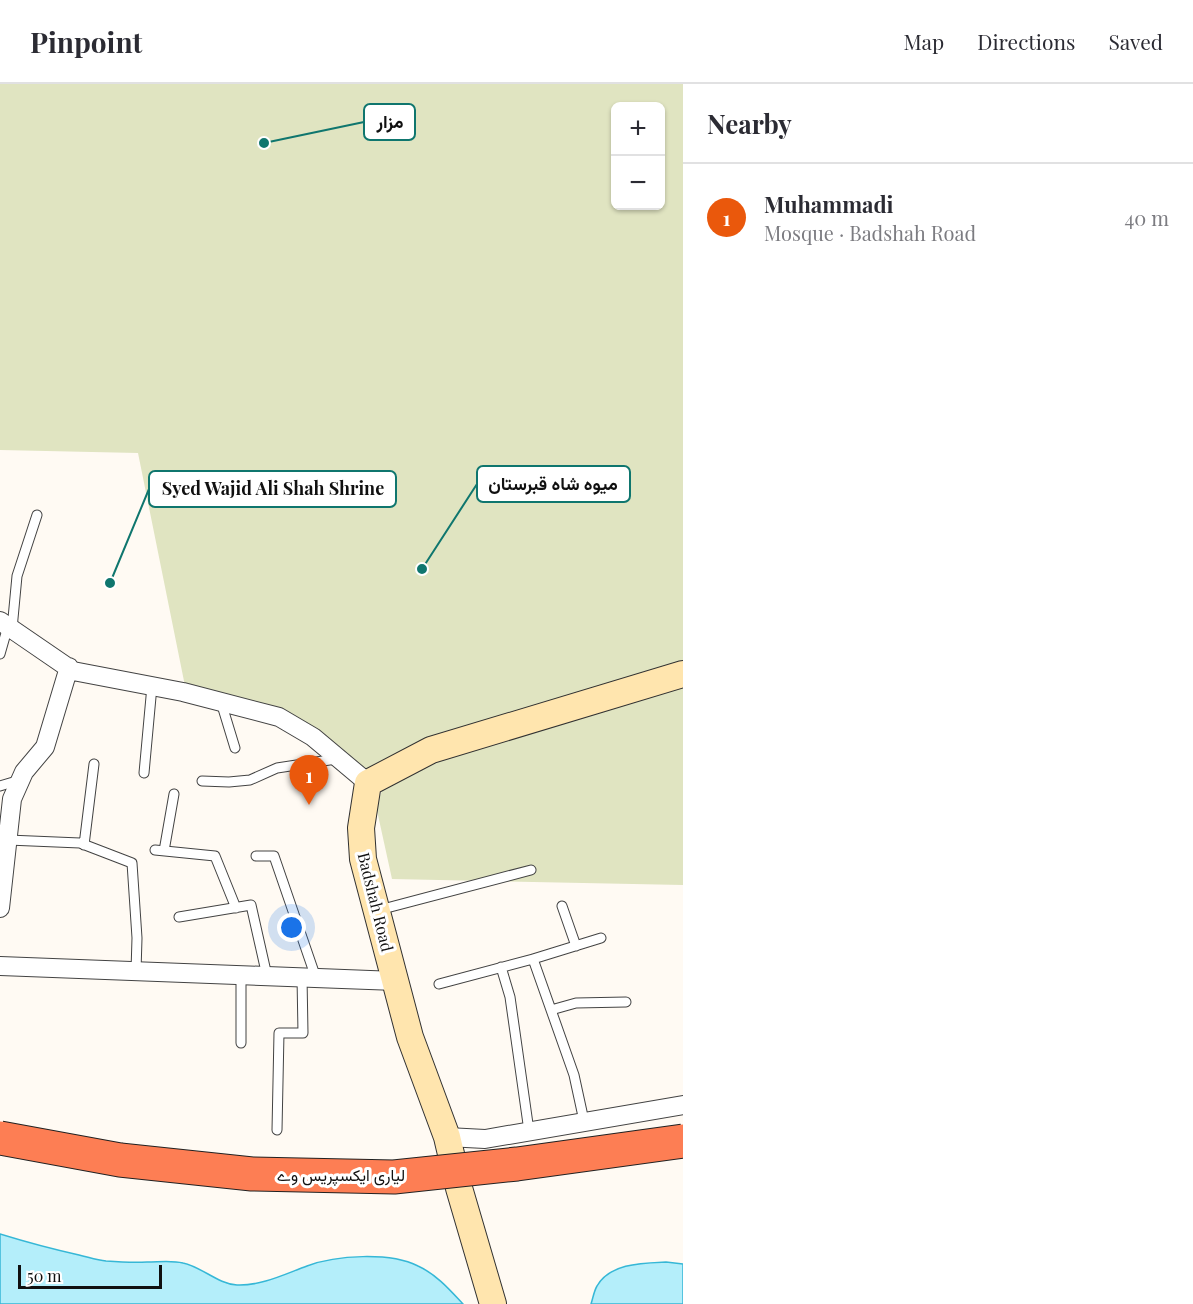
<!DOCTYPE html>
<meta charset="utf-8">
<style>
body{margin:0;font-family:"Playfair Display",Vazirmatn,serif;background:#f2f2f3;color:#2b2b33}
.controls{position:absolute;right:18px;top:18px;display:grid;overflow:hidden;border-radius:9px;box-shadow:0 2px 4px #0004}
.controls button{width:54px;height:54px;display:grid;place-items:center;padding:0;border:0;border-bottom:2px solid #e1e1e2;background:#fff;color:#2b2b33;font:30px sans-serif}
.scale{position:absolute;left:18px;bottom:15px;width:144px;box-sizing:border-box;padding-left:6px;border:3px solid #101010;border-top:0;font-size:16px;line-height:21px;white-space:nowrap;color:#101010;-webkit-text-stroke:4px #fff;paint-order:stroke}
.you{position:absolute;left:292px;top:844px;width:21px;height:21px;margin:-15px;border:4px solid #fff;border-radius:50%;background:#1a73e8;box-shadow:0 0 0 9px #1a73e833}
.badge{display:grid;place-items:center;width:39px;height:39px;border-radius:50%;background:#ea580c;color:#fff;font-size:20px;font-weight:700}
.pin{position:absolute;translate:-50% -50px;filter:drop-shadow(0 2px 3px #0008)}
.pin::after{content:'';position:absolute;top:32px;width:21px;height:18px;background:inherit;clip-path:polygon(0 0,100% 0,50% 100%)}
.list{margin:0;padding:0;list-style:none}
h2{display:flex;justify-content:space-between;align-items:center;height:78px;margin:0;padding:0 24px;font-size:26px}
h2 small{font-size:20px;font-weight:400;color:#7c7c81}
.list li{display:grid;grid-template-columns:39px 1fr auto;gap:18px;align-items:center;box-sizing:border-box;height:108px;padding:0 24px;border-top:2px solid #e1e1e2}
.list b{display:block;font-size:22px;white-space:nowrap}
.list p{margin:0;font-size:20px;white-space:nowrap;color:#7c7c81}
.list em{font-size:20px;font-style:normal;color:#7c7c81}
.map{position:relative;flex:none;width:683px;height:1220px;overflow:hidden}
header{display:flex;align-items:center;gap:36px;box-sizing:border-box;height:84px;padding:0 30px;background:#fff;border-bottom:2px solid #e1e1e2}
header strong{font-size:28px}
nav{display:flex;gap:33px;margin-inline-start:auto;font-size:21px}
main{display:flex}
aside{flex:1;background:#fff}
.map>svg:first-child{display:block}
.cemetery{fill:#e0e4c1;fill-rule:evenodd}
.water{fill:#b4eefa;stroke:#36b7d6;stroke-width:1.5}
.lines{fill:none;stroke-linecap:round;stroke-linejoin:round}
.service-casing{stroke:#434343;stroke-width:11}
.minor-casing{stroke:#434343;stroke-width:20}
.secondary-casing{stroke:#323232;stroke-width:28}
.service{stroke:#fff;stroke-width:9}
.minor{stroke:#fff;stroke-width:18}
.secondary{stroke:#ffe5ae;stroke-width:26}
.motorway-bridge-casing{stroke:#212121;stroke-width:35;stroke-linecap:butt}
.motorway-bridge{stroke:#fd7e54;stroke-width:33}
.labels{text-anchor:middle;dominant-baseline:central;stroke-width:6;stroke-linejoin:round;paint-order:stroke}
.street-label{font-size:16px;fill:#101010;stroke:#fff}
.leader{fill:none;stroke:#0f766e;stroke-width:2}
.callout-dot{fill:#0f766e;stroke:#fff;stroke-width:2}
.callout{fill:#fff;stroke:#0f766e;stroke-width:2}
.callout-label{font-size:18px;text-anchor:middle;font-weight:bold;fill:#101010}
</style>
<header>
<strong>Pinpoint</strong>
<nav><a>Map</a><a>Directions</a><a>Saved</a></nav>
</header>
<main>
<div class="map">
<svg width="683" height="1220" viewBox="0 0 683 1220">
<rect width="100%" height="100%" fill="#fffaf3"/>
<path class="cemetery" d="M0,0H683V801L392,795L376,722L383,704L287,627L185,602L138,369L0,366ZM616,22H660V122H616Z"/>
<path class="water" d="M0,1150C26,1158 52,1165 79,1171C88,1173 97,1176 106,1177C119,1178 133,1179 147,1178C159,1178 171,1176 183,1179C202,1183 218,1200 237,1201C261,1202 285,1190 307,1182C336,1171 390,1168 418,1182C436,1190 450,1206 463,1220H0Z
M666,1178L683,1180V1220H591C593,1214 594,1207 597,1202C610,1179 643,1179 666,1178Z"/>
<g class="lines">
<g class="service-casing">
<path id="service" d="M12,545L17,492L37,431
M0,570L8,542
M221,618L235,664
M144,689L152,602
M202,697L229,698L250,696L277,684L336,675
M0,702L20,696
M8,756L80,759L132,779L137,854L136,887
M84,761L94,680
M155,766L215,772L236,824
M164,767L174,710
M256,772H274L316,894
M562,822L576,862
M379,826L531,786
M179,833L251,821L267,892
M533,875L574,991L584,1037
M501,883L510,913L529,1047
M439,900L533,875L601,854
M551,926L576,919L626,918
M241,959V891
M277,1046L279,949H303L302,893"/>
</g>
<g class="minor-casing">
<path id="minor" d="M0,537L73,587L183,608L279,633L313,653L368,699
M0,824L12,715L24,688L45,663L69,583
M0,882L396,897
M447,1053L485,1055L683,1021"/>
</g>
<g class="secondary-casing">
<path id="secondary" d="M493,1220L459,1104L447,1053L410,953L363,775L361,744L368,699L431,666L683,590"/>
</g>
<use href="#service" class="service"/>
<use href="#minor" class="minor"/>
<use href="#secondary" class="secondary"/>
<g class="motorway-bridge-casing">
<path id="motorway-bridge" d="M0,1054L120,1076L252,1090L394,1093L517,1080L683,1057"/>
</g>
<use href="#motorway-bridge" class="motorway-bridge"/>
</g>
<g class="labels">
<g class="street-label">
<text transform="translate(376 818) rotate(76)">Badshah Road</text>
<text x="341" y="1090">لیاری ایکسپریس وے</text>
</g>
</g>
<path class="leader" d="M264 59L364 38M422 485L477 400M110 499L149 405"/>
<g class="callout-dot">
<circle cx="264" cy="59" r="6"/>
<circle cx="422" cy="485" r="6"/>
<circle cx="110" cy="499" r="6"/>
</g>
<g class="callout">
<rect x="364" y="20" width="51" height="36" rx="6"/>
<rect x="477" y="382" width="153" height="36" rx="6"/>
<rect x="149" y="387" width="247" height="36" rx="6"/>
</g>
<g class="callout-label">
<text x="390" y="44">مزار</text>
<text x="553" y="406">میوہ شاہ قبرستان</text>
<text x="273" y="411">Syed Wajid Ali Shah Shrine</text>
</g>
</svg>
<div class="controls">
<button>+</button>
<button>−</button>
</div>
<div class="scale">50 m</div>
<div class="you"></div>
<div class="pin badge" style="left:309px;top:721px">1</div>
</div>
<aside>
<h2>Nearby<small></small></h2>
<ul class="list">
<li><span class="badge">1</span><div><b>Muhammadi</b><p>Mosque · Badshah Road</p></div><em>40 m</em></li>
</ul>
</aside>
</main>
